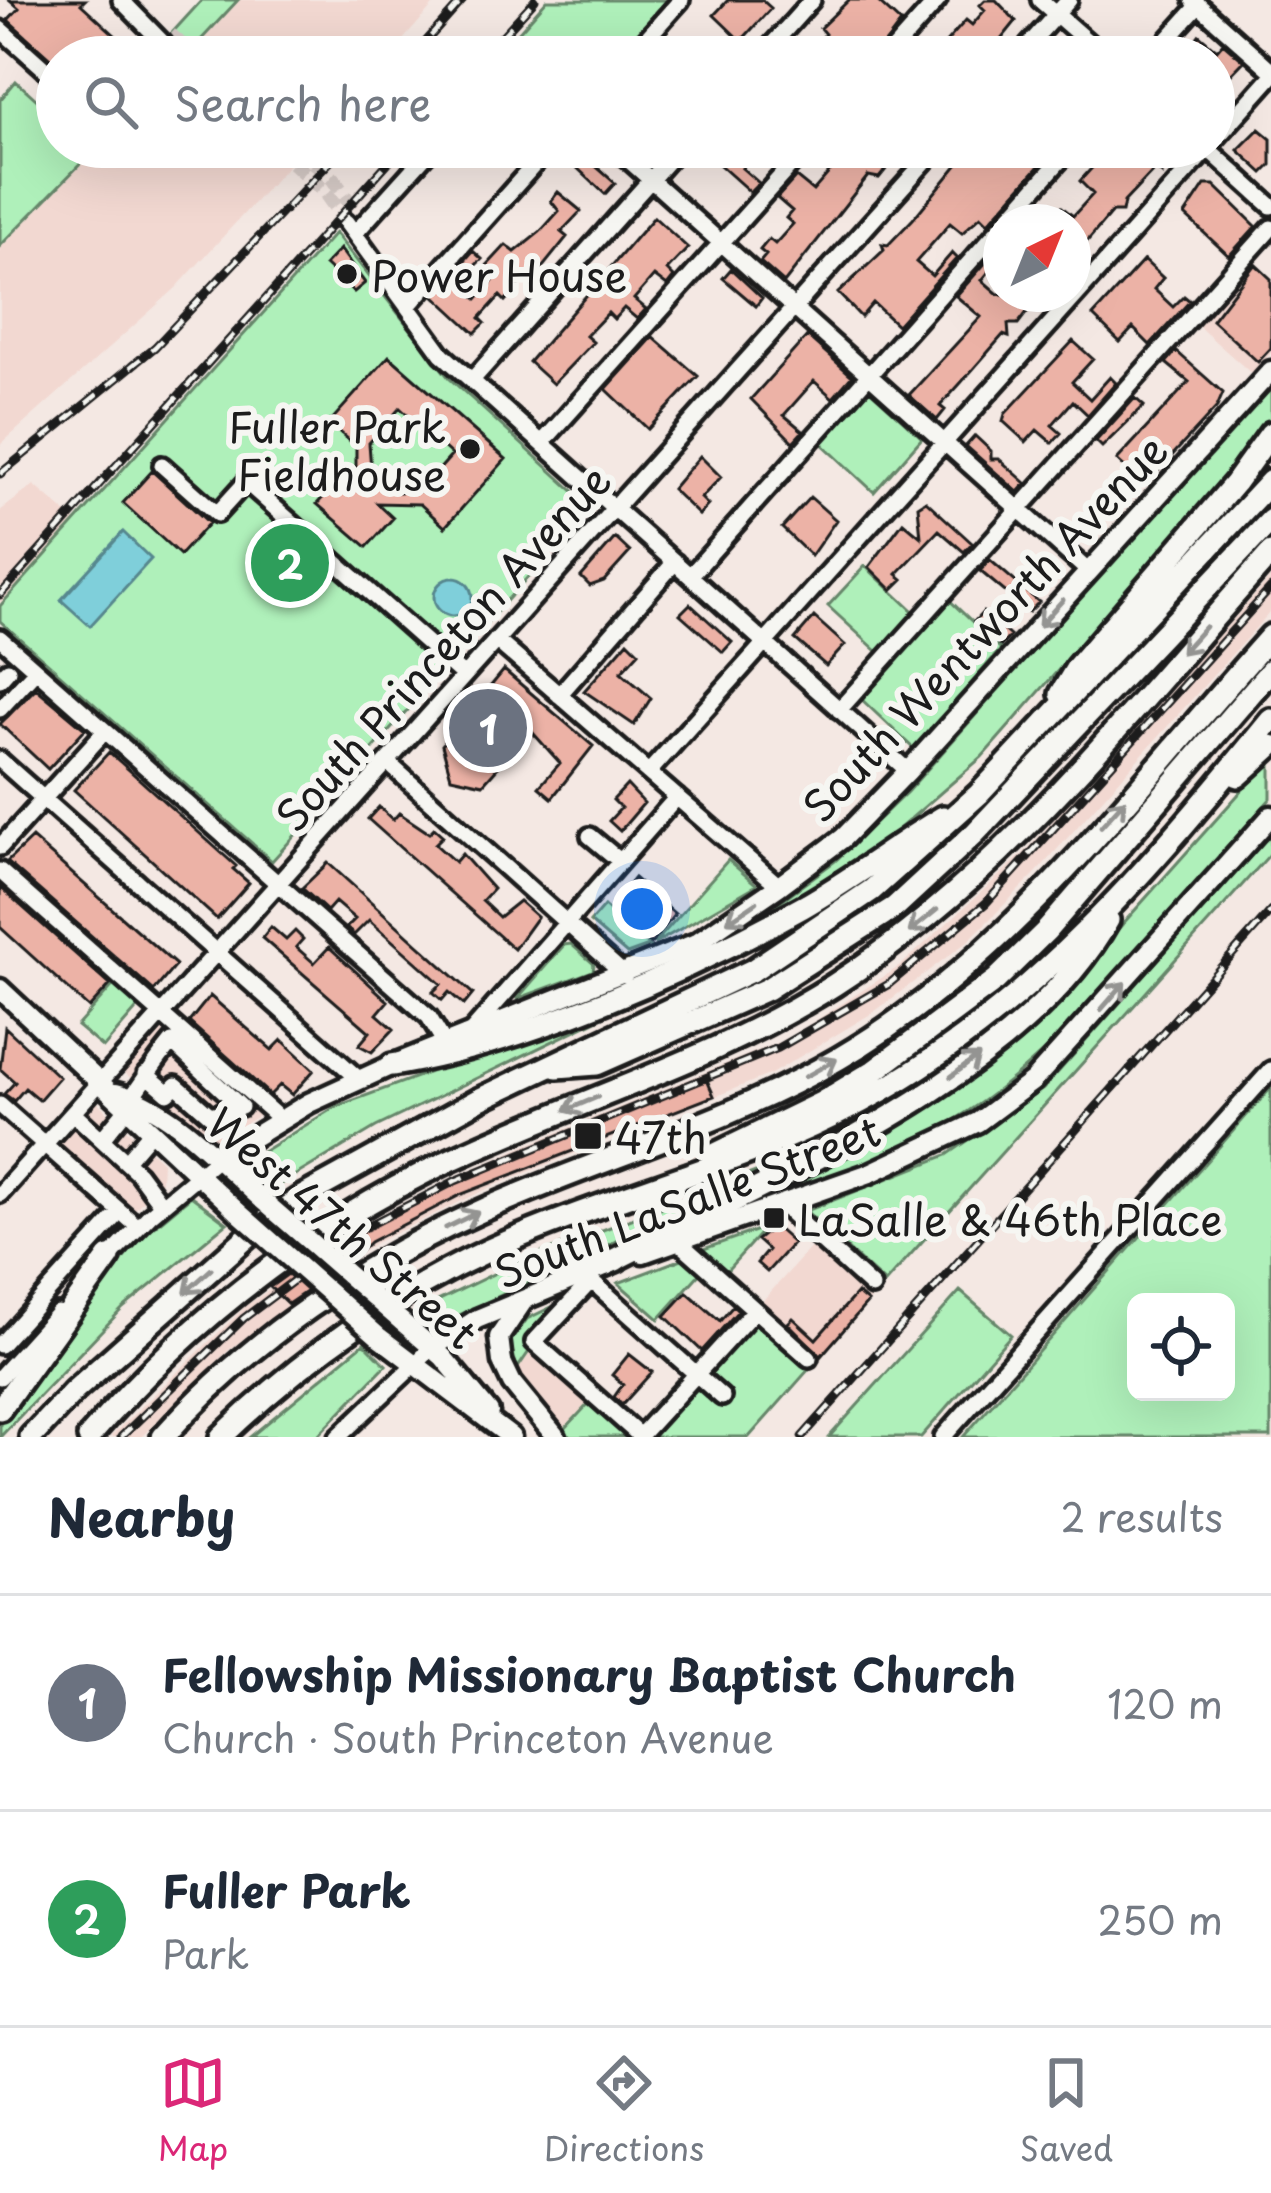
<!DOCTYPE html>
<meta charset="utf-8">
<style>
body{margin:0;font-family:"Playpen Sans",sans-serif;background:#f2f2f3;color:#1f2937}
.controls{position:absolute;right:36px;bottom:36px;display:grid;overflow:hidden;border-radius:18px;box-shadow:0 12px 48px #0002}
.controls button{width:108px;height:108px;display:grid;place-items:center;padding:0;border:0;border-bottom:3px solid #e0e1e3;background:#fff;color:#1f2937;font:60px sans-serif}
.compass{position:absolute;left:983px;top:204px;width:108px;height:108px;border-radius:50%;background:#fff;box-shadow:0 12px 48px #0002;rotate:43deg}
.you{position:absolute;left:642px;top:909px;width:42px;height:42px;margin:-30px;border:9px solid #fff;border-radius:50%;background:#1a73e8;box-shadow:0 0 0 18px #1a73e833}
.badge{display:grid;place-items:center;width:78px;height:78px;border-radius:50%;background:#db2777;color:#fff;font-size:39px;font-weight:700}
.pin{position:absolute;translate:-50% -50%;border:6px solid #fff;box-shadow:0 3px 12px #0006}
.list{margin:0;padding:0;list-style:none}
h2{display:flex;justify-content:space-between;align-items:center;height:156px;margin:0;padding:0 48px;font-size:51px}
h2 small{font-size:39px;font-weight:400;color:#747a83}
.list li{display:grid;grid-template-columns:78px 1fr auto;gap:36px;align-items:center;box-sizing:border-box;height:216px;padding:0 48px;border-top:3px solid #e0e1e3}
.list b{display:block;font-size:45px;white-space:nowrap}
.list p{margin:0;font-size:39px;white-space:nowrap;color:#747a83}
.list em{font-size:39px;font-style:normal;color:#747a83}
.icon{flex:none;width:66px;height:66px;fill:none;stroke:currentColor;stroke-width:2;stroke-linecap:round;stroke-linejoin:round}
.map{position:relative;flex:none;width:1271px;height:1437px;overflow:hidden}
.search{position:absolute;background:#fff;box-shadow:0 12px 48px #0002;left:36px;right:36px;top:36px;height:132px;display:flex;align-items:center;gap:30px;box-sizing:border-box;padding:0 42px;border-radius:66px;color:#747a83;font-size:45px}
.sheet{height:588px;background:#fff}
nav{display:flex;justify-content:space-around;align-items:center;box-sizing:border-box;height:168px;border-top:3px solid #e0e1e3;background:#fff;font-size:33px;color:#747a83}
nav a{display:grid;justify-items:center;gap:6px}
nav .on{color:#db2777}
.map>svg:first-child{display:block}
.built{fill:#f2d8d1}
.green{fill:#aff0ba;stroke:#66866b;stroke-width:3;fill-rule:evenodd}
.water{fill:#7fcfda;stroke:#57878e;stroke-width:3}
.building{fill:#ecb2a6;stroke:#1c1c1c;stroke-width:3;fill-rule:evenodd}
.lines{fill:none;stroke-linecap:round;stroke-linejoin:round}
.minor-tunnel{stroke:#d4c9c5;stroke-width:15;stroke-dasharray:15 8;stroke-linecap:butt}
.minor-casing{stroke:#1c1c1c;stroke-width:24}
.major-casing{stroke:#1c1c1c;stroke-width:27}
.highway-casing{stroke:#1c1c1c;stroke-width:30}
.minor{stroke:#f6f6f2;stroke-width:15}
.major{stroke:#f6f6f2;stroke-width:18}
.highway{stroke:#f6f6f2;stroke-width:21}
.rail-casing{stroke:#1c1c1c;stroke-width:9}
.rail{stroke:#f6f6f2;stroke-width:4.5;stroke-dasharray:14;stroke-linecap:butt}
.major-bridge-casing{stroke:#1c1c1c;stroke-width:27;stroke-linecap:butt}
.major-bridge{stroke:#f6f6f2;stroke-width:18}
.oneway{stroke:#949492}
.poi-dot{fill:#1c1c1c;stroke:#f6f6f2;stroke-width:4.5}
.labels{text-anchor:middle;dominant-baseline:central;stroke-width:12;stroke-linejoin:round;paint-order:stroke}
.poi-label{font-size:42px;fill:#1c1c1c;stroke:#f6f6f2;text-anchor:start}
.street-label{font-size:42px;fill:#1c1c1c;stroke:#f6f6f2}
</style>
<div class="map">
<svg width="1271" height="1437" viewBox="0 0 1271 1437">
<rect width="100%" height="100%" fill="#f4e8e3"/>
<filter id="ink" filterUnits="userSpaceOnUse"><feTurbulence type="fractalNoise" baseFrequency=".00833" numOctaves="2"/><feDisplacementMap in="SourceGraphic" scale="24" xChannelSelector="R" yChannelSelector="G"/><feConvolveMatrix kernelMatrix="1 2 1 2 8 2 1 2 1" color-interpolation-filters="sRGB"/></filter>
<g filter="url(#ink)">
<path class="built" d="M238,0H438L388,57H185Z
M97,147H305L176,288L0,445V246Z
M1230,275L1271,313V353L1252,374L1190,319Z
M34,485L76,521L0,606V511Z
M1271,577V611L1035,874L968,941L874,1012L771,1074L491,1187L375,1243L230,1349L141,1437H110L247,1305L383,1213L515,1150L789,1038L900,966L1025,852Z
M170,1022L270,1110L216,1139L124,1073Z
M96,1101L162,1162L161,1181L127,1218L52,1152Z
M814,1244L873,1297L749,1437H639Z
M512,1328L634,1437H564L513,1371L506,1348Z"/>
<path class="green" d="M202,0H238L185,57H150Z
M547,0H677L626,57H526L510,42Z
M16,81L57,118V147H97L0,246V100Z
M335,233L449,378L591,507L272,861L0,621V606Z
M1271,384V419L1242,461L982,757L892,835L766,918L764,913L835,861L907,792Z
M866,387L922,438L874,492L819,441Z
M865,566L925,622L947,598L1001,649L914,749L859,697L889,662L828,606Z
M1271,758V798C1184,896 1075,1042 967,1112C888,1164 787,1190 698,1224L1044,1012Z
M1271,833V853L885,1283L806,1211L947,1155L1043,1089Z
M728,860L757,885L654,944Z
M604,906L649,946L627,954L590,922Z
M571,944L594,964L593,971L517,999L564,945Z
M117,981L142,1003L103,1048L77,1026Z
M675,982L376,1127L274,1188L246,1162L335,1107Z
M1271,1088V1437H963ZM1226,1302V1392H1136V1302Z
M790,1159L438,1325L415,1312L518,1262Z
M191,1196L227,1223L123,1308L0,1437V1417L139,1239Z
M766,1227L722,1276L695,1252Z
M687,1257L702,1271L659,1319L618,1283Z
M960,1291L1011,1335L921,1437H829Z
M564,1301L517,1369L510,1342L527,1319Z
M755,1319L810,1368L749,1437H649L696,1383L723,1407L732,1398L706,1372Z
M364,1343L386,1365L316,1437H250Z
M592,1400L634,1437H570L564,1430Z"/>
<path class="water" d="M123,532L151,559L90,626L61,600Z
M434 597a19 19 0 1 1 38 0a19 19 0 1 1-38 0Z"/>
<path class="building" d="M10,0H85L81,4L139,57H57V64L8,20L19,8Z
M728,0H762L771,8L741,41L714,15Z
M849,0H876L901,23L875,57H827L815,46L825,34L820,28Z
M985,0H996L1016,21L991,52L986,57H933L966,20L972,25L985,10L980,5Z
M1199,35L1217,50L1223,43L1244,61L1214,92V57L1192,44Z
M1259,129L1271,139V165L1263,173L1238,150Z
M723,147H760L742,168L759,183L750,192L712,158Z
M819,147H904L879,178L868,176L784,283L760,262L766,255L760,250L769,239L775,244L793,224L786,218L792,211L777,198L796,177L813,191L834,167Z
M972,147H1018L1034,162L1047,147H1056L988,223L981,216L962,233L950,223L938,237L916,262L932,276L952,253L957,258L897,325L873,303L861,317L838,293L884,250L882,244L888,245L913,219Z
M1088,147H1176L1162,162V174L1156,168L1124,202L1122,212H1112L1073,258V222H1049L1062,207L1073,216L1093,194L1080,181L1101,158Z
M582,154L615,183L605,194L573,164Z
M1205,185H1214L1256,226L1229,256L1185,215Z
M558,192L581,211L561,232L567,237L530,283L525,279L505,301L500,296L480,318L485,323L475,333L434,295L473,251L482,259L458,282L477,299L493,281L482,271L506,245L515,252L540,232L559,211L551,201Z
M654,217L688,248L667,270L674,277L667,286L654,276L634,299L646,309L637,319L624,308L614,319L608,313L586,336L593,342L553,384L529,362Z
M340,249L365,283L354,292L325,265Z
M996,251L1001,257L982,280L998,294H1041L1018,324H1008L1009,337L1003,335L960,384L940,406L945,410L937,420L909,395L981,317L956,296Z
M1144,260L1163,278L1154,289L1173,307L1184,296L1190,301L1150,345L1133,328L1120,342L1093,316Z
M1255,264L1271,279V348L1258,362L1212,320Z
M731,269L762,298L756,306L723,278Z
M807,336L852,376L833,398L814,381L784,415L803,431L793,442L751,399Z
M653,337L698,376L648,429L606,389Z
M1073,341L1093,359L1072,382L1090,399L1110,377L1116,383L1088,415L1073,401L1052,425L1061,433L1052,443L1037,430L1026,442L1003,421L1005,414Z
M1176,351L1223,393L1217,407L1145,485L1117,460L1189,382L1166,363Z
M389,356L506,459L445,527L420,504L377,503L393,518L367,547L317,504L343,476L356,489V446L329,423ZM400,408L452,455L420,491L398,492L371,469L369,443Z
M1135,398L1144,406L1102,447L1096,441Z
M975,436L991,451V459H999L1026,483L1018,492L966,446Z
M700,456L721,477L701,498L708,505L699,515L672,489Z
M152,471L209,523L180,555L123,503Z
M810,497L836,520L811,556L782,528Z
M926,501L972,543L964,552L939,530L897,574L903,579L892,590L869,567L903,522L921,537L918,506Z
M615,538L630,552L604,581L590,586L581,577Z
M990,560L1039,602L1029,612L980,571Z
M690,604L732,642L723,652L680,614Z
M983,612L1010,636L1001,646L974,622Z
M814,617L845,645L826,666L795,639Z
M628,641L639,652L621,672L651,698L634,725L584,691Z
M504,670L593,746L552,798L539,787L560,763L524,723L502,744L507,757L483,784L451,777L442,745Z
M36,688L85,729L48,769L0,724Z
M109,752L236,866L233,869L249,883L217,919L74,790Z
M627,785L644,803L620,831L609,821L621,808L613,800Z
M379,807L393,820L399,813L429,833L434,828L443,836L435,844L455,862L462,854L493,889L482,901L499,917L519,901L537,917L514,949L368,819Z
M32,838L176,965L154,991L7,862Z
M328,863L473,994L464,1005L449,992L442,1000L433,992L441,984L369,920L354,935L346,928L355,919L335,902L327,911L302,888Z
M634,878L675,914L651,944L640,935L651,922L620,895Z
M0,887L110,985L89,1008L0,927Z
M271,927L286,940L295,931L303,939L296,947L314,963L329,947L388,1001L377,1014L394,1029L372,1052L359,1045L370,1032L262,938Z
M210,996L272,1050L282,1040L314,1070L292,1095L280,1085L270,1095L189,1022Z
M5,1027L59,1077L39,1100L25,1088L14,1101L4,1094L15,1082L0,1069Z
M707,1080L714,1096L462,1194L370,1242L352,1260L332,1243L456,1180Z
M774,1226L793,1243L767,1272L757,1263L768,1250L757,1240Z
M288,1274L307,1291L288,1304L270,1287Z
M687,1292L720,1321L733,1306L738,1311L702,1351L665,1316Z
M857,1293L868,1302L821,1356L788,1323L793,1318L816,1339Z
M629,1354L652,1372L622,1405L614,1397L623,1384L612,1375Z"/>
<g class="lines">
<path class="minor-tunnel" d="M170,35L195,57
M163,43L178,57
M276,147L324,191L346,222
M296,147L333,179L355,211"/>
<g class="minor-casing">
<path id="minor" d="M121,0L163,43
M1040,0L1105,57
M1193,0L1271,70
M0,29L57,80
M630,57L681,0
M761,57L812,0
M887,57L938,0
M1018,57L1069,0
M1152,57L1199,5
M1214,141L1271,77
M614,147L1089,572
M1206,147L1271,206
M346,222L442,354L908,771
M1005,222L1072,147
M357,231L433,147
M409,305L550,147
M472,380L680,147
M542,443L807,147
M162,465L217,514L246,482L464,676
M690,576L1001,227
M0,638L429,1017L444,1042
M496,640L779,886
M0,679L8,670
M559,695L675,562
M0,709L36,670
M839,710L1271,228
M0,760L360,1080
M387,762L625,975
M649,772L1209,147
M590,836L620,861
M0,847L105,731
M0,871L281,1120
M471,1032L677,797
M132,1097C145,1078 157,1060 172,1042L241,1107L210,1115L176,1085L168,1093L146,1074
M0,1105L138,1227
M73,1113L138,1173L161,1204
M102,1139L125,1111
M126,1161L149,1134
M0,1194L938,147
M784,1207L872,1287
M679,1242L809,1358
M103,1264L150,1215L216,1160
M585,1275L722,1397
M591,1281L534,1342L641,1437
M0,1345L120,1212
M0,1377L58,1313
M338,1437L432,1348
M639,1437L755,1310
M943,1437L1271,1070"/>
</g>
<g class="major-casing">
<path id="major" d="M0,989L238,1212
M116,1093C172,1106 225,1168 268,1205
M216,1160L309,1103L392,1065L696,943L779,886L843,838L908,771L1271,371
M643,1253L870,1173L978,1122L1033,1081L1271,816
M524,1300L499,1337L502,1362L512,1383L556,1437
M401,1321L443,1357L489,1412
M379,1337L511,1437
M432,1348L477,1319L617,1261"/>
</g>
<g class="highway-casing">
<path id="highway" d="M1061,694L1077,667L1235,483L1271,433
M1238,776L1271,746
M392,1065C522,1045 688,971 803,907C851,880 896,845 943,817
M557,1067L597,1064L767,989L895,907L975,833L1271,520
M712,1156L821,1103L874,1071L996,980L1047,930L1271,670
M606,1264C763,1183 1020,1079 1108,920
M0,1409L109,1257
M31,1437L74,1391L262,1224L302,1197L478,1100L753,970L872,890L979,794L1271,481
M89,1437C196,1312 328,1213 479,1147C597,1094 724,1055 834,985C1007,874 1135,705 1271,553
M163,1437C248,1341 362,1264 479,1212C598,1158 724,1125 838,1059C1012,958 1138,784 1271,636
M221,1437C300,1361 388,1297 489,1250C610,1195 742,1166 861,1102C1029,1013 1153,865 1271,720"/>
</g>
<use href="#minor" class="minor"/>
<use href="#major" class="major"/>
<use href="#highway" class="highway"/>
<g class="rail-casing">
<path id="rail" d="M412,57L463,0
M483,57L535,0
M0,474L155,347L344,147
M0,595L402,147
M121,1437L244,1318L362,1229L455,1181L778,1048L889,984L986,903L1271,588
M802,1437L1271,911"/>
</g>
<use href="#rail" class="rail"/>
<g class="major-bridge-casing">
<path id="major-bridge" d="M268,1205L401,1321
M238,1212L379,1337"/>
</g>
<use href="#major-bridge" class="major-bridge"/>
</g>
<defs><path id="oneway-shaft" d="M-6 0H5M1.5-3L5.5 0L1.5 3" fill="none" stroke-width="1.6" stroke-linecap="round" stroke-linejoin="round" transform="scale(3)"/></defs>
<g class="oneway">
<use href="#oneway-shaft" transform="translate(1051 613) rotate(132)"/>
<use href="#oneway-shaft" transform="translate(1193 640) rotate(132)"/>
<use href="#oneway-shaft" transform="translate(1113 813) rotate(-48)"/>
<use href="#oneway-shaft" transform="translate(742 912) rotate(146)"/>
<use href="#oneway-shaft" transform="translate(923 921) rotate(141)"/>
<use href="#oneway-shaft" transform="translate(1113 996) rotate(-49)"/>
<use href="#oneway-shaft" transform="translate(965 1066) rotate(-37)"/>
<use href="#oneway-shaft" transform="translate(821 1068) rotate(-29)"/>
<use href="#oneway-shaft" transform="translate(581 1104) rotate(157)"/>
<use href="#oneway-shaft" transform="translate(462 1220) rotate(-26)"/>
<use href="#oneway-shaft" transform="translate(198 1281) rotate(138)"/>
</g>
</g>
<g class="poi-dot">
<circle cx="347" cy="274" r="12"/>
<circle cx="470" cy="449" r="12"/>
<rect x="573" y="1121" width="30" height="30" rx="6"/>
<rect x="762" y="1206" width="24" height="24" rx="6"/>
</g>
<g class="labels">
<g class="poi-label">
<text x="371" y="274">Power House</text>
<text x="446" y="425" text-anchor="end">Fuller Park<tspan x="446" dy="48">Fieldhouse</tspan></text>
<text x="615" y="1136">47th</text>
<text x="798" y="1218">LaSalle &amp; 46th Place</text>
</g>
<g class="street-label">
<text transform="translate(984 627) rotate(-47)">South Wentworth Avenue</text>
<text transform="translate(442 647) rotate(-48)">South Princeton Avenue</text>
<text transform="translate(687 1200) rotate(-21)">South LaSalle Street</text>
<text transform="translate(343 1227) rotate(41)">West 47th Street</text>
</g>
</g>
</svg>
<div class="controls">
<button><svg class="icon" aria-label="locate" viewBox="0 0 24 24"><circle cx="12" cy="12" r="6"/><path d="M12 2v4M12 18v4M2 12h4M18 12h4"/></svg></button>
</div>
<svg class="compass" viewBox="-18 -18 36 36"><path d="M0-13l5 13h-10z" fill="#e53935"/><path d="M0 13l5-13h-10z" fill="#747a83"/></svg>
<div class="you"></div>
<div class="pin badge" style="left:488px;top:728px;background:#6b7280">1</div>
<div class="pin badge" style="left:290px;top:563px;background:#2e9e5b">2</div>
<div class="search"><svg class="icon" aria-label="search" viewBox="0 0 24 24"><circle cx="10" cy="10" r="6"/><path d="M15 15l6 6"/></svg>Search here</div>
</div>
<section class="sheet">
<h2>Nearby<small>2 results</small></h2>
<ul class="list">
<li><span class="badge" style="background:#6b7280">1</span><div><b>Fellowship Missionary Baptist Church</b><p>Church · South Princeton Avenue</p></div><em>120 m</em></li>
<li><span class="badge" style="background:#2e9e5b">2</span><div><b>Fuller Park</b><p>Park</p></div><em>250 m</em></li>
</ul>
</section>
<nav>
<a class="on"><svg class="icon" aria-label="map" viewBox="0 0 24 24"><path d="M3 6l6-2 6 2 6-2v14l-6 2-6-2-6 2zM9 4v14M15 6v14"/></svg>Map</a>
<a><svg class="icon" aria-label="directions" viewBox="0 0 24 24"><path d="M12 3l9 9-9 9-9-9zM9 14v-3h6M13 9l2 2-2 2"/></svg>Directions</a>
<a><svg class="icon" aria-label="saved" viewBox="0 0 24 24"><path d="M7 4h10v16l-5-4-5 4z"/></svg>Saved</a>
</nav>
